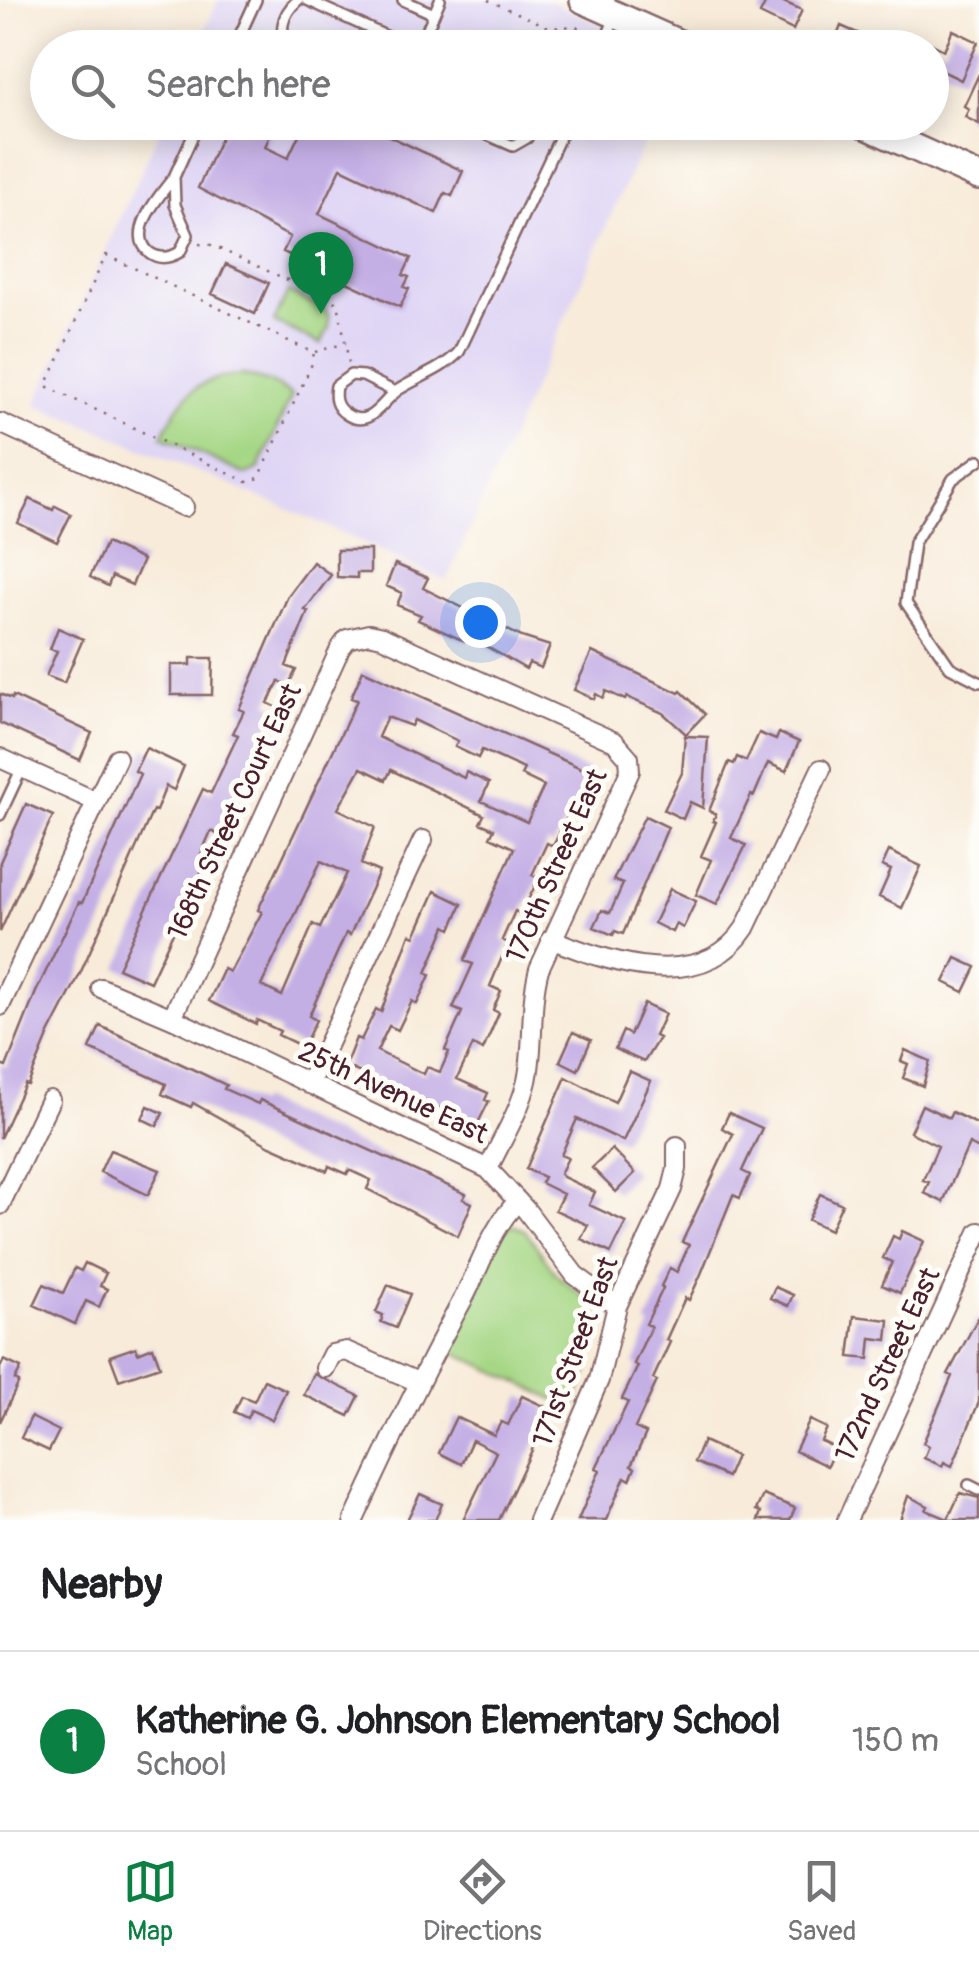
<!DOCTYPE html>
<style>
body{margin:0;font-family:Pangolin,sans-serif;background:#f6f6f6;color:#202124}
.you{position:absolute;left:480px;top:622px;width:35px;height:35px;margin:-25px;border:8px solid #fff;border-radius:50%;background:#1a73e8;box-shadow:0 0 0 15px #1a73e833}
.badge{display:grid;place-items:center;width:65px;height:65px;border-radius:50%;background:#0b8043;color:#fff;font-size:32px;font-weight:700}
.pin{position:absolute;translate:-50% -82px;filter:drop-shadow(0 2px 5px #0008)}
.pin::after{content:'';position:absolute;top:52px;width:35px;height:30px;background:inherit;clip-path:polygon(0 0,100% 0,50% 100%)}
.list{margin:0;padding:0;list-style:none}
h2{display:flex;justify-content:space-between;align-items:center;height:130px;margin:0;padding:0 40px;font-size:42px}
h2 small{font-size:32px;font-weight:400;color:#757577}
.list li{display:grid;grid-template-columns:65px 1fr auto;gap:30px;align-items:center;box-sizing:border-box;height:180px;padding:0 40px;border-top:2px solid #e0e0e0}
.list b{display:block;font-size:38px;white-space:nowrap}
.list p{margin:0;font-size:32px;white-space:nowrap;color:#757577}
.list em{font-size:32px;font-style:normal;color:#757577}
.icon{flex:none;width:55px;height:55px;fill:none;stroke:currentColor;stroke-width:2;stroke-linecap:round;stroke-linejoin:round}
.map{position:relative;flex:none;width:979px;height:1520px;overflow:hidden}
.search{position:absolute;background:#fff;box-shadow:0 5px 25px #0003;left:30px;right:30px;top:30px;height:110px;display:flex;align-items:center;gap:25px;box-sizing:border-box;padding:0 35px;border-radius:55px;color:#757577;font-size:38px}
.sheet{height:310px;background:#fff}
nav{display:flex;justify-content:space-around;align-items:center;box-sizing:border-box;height:140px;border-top:2px solid #e0e0e0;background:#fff;font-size:28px;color:#757577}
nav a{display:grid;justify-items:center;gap:5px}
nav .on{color:#0b8043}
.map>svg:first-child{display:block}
.built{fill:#dfd5f5}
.green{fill:#a6d785;stroke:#787b58;stroke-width:2.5}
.building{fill:#c4afe5;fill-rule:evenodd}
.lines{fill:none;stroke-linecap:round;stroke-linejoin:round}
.lane-casing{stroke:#876668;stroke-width:14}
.street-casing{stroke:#876668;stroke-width:22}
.secondary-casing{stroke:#876668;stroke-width:30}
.path{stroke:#876668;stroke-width:2.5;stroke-dasharray:2.5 8;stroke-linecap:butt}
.lane{stroke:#fff;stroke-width:9}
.street{stroke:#fff;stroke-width:18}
.secondary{stroke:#fff;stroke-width:25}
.labels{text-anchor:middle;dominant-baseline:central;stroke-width:10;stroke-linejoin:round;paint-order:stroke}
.street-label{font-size:28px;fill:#4a1f2b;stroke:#fdfcf7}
</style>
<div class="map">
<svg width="979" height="1520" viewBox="0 0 979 1520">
<rect width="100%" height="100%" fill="#fdfcf7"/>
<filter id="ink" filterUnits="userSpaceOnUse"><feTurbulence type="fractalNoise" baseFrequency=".01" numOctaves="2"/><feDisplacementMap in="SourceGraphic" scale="20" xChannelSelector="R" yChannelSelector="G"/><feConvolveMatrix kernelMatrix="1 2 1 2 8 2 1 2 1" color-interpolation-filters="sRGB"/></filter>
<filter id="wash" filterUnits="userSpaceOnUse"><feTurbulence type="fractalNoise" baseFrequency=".0048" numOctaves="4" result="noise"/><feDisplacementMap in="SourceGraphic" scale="40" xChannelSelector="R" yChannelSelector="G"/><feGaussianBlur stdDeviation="2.25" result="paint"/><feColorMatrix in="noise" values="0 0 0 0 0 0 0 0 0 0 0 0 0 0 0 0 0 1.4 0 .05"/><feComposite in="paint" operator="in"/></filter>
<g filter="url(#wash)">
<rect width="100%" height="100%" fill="#f8ebd9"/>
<path class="built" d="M218,0H546L652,47L197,48Z
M163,123H653L446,581L311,519L36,404Z"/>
<path class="green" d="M288,292L322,308L329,315V327L321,344L274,322Z
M244,375L269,382L292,395L258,470L246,475L162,436C183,395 195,377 244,375Z
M512,1225L525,1230L556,1274L591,1303L598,1321L587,1373L573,1408L443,1347L504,1231Z"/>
<g id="blocks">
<path class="building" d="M767,0H779L802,10L793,30L760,14Z
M841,26L871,39L873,34L884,39L882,43L891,48H832Z
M953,30L978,42L961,80L932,66V44L944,50Z
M979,74V124L965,117L969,109L964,106Z
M228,122H266L274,126L265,147L288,158L305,122H360L463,171L452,196L445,193L436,213L341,168L319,214L411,258L403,275L409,277L404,287L409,289L400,307L283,252L290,237L198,188Z
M226,264L269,283L255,314L212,294Z
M30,499L53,510L55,506L71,514L57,542L18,523Z
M106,543L143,560L132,585L112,576L108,586L90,577Z
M337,550H370V573H357V578L337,577Z
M313,562L331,575L305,610L308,611L286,666L296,670L288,686L279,681L268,703L278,708L219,835L211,831L201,854L208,857L150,982L118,968L203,789L211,793L238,735L233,733L244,711L239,709L288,596Z
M395,564L428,578L423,588L522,637L550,646L541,668L529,663L526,669L466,635L464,641L418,620L421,615L397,605L402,593L386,586Z
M58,628L83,639L64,683L46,676L57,651L50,649Z
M592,652L679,693L681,691L705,714L686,734L663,713L627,697L625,700L606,691L603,698L596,694L594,699L574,690Z
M191,658H213L212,695H171V665H191Z
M363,670L592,773L580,801L576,799L553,846L547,843L532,875L539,878L521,914L515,911L502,940L508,943L490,986L501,991L493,1010L499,1013L483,1050L473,1045L457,1079L488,1093L485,1100L489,1101L477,1125L345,1066L356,1038L361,1040L376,1009L381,1012L410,934L415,936L435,891L462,904L451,929L446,926L426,973L430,975L417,1004L412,1001L398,1030L389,1026L377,1051L424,1074L427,1067L440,1072L449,1052L445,1050L462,1012L453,1008L473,964L464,961L514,848L490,837L494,829L480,823L484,815L391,770L386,780L361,768L338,809L375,827L361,864L379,872L350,935L346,933L309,1016L316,1020L303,1047L278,1035L280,1031L257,1020L256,1024L209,1001L224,969L230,972L262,912L258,910L357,700L351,698ZM387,717L411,726L414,720L458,741L455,747L478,758L482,750L524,769L521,775L544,786L527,822L481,801L489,783L466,772L464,778L378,737ZM321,861L347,873L320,928L313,924L282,996L261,986Z
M0,694L12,699L13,696L92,733L80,760L0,723Z
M759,733L776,740L779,733L799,742L786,771L768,763L754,796L751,795L731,838L746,845L717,904L696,895L711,860L701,856L716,822L713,821L716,814L709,811L729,762L734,764L737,757L746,761Z
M685,736L708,737L703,808L690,802L683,819L664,810L682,773Z
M146,748L184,766L174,790L166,786L156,811L153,810L79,976L49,1034L28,1085L25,1084L0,1138V1065L6,1067L36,992L79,902L82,903L140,774L135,771Z
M26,804L53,816L0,932V862Z
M645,816L668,827L623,934L615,931L613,935L594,927L602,910L610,913L623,884L613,880Z
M889,851L921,866L902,908L879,897L891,870L882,866Z
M670,889L696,901L683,928L676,924L672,932L654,923Z
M956,958L976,967L964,992L944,982Z
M644,1004L665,1014L655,1036L659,1038L644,1062L615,1049L623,1031L630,1035Z
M100,1026L205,1075L226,1085L224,1089L258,1104L260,1100L466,1194L463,1199L472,1203L458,1236L367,1189L371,1180L349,1170L347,1174L329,1166L327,1171L270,1146L193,1103L191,1107L162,1094L166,1084L90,1049Z
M573,1032L591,1040L578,1070L560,1061Z
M905,1050L930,1061L923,1086L903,1078L908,1064L901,1061Z
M629,1071L651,1081L623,1141L577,1119L561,1155L568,1158L560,1174L563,1177L595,1192L589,1205L626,1222L611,1253L581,1239L588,1225L555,1210L563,1194L541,1183L544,1177L526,1169L566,1077L615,1102Z
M922,1105L949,1118L952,1112L979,1125V1149L969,1144L943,1202L924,1193L929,1182L923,1180L938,1146L910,1132Z
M148,1106L163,1113L157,1126L142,1119Z
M729,1113L762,1128L742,1171L750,1175L740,1198L733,1195L701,1274L689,1300L685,1298L666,1340L670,1342L653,1379L657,1381L635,1428L646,1433L631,1466L635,1468L630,1480L625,1477L606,1520H578L600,1470L596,1468L628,1402L622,1399L638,1366L634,1364L651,1326L646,1324L663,1288L661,1286L670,1268L677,1272L689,1245L682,1242L733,1134L722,1128Z
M612,1149L635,1173L616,1192L592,1168Z
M110,1150L160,1170L148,1195L100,1172Z
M820,1194L842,1204L830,1230L808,1220Z
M902,1231L924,1241L900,1293L882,1285L892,1262L883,1258L893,1236L899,1239Z
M85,1263L106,1273L100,1286L107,1289L99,1307L86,1301L75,1324L34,1305L44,1284L63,1293L75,1268L81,1271Z
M388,1285L410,1294L396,1328L381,1322L383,1315L376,1312Z
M775,1287L793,1295L788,1306L770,1298Z
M854,1316L889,1320L887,1340L871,1338L869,1359L849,1357Z
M979,1316V1402L952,1466L944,1462L942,1466L924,1458L929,1446L923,1443L952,1376L948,1374Z
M136,1347L138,1353L153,1347L160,1366L119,1380L110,1356Z
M4,1360L21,1368L15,1380L19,1382L0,1422V1368Z
M314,1374L359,1396L349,1416L304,1395Z
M264,1380L286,1390L272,1420L251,1410L247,1418L234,1412L242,1396L254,1401Z
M522,1396L548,1408L540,1433L499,1520H463L496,1452L472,1440L461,1464L439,1453L456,1417L494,1435L501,1422L508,1425Z
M31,1417L59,1431L49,1451L21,1438Z
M810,1420L827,1428L821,1441L835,1448L827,1466L795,1451Z
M703,1441L736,1456L727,1477L694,1462Z
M960,1493L979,1498V1520H900L908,1496L928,1506L926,1510L948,1519Z
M420,1494L442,1504L435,1520H407Z
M763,1495L795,1508L790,1520H758L761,1512L756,1510Z"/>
</g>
</g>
<g filter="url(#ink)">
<use href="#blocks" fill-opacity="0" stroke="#876668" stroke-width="2.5"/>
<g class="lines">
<g class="lane-casing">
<path id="lane" d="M307,0L412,48
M403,0L434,14
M234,48L256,0
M297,48C274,37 282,14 298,0
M419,48L440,0
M602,48L615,18
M458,122L513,146L527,138L534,122
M174,177L175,205L188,235L180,252C170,258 160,260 150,253C125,233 161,194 174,177Z
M174,177L199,122
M395,392L363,376L351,375L336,386C334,398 335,407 346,414C370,430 381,402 398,390C418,377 442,370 459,352L567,122
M979,460L953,479L914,543L906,603L950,667L979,682
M0,815L22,768
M969,1485L979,1490"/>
</g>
<g class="street-casing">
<path id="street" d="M0,423L184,507
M0,758L95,801
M551,939C609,963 702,994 745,928L821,769
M101,988L172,1018L488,1169L526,1210L575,1275L617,1306
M0,1006L117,758
M172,1018L340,649L347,639L369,634L382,637L615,742L629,758L630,771L539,969C529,1006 535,1044 527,1081C520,1111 501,1141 488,1169
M309,1084L423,840
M0,1205L50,1100
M325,1368L332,1354L346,1351L418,1382
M354,1520C388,1446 422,1374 461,1303C480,1269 490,1229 518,1201
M538,1520L599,1380L617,1306L672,1189L677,1169V1146
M847,1520L979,1232"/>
</g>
<g class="secondary-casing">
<path id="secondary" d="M583,0L690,48
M858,122L979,177"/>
</g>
<path class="path" d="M488,0L551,28L574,26L593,34
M199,244L211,245L338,303L349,363
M106,255L314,353L311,366L259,478L247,482L46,386Z
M315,352L346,343"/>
<use href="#lane" class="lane"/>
<use href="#street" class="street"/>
<use href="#secondary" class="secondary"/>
</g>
</g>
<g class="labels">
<g class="street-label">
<text transform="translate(235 812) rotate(-65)">168th Street Court East</text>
<text transform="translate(557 866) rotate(-66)">170th Street East</text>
<text transform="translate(393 1093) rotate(25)">25th Avenue East</text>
<text transform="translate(576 1352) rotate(-70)">171st Street East</text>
<text transform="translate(888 1365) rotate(-65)">172nd Street East</text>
</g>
</g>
</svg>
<div class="you"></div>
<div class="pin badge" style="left:321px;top:314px">1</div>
<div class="search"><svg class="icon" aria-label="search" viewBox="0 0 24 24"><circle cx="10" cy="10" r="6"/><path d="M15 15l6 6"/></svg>Search here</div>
</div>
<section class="sheet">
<h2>Nearby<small></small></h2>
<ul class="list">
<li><span class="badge">1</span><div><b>Katherine G. Johnson Elementary School</b><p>School</p></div><em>150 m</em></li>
</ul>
</section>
<nav>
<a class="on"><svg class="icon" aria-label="map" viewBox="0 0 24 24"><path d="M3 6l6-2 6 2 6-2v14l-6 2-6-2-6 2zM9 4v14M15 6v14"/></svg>Map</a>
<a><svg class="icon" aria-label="directions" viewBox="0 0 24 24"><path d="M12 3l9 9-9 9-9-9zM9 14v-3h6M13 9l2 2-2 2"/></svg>Directions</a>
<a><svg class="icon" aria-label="saved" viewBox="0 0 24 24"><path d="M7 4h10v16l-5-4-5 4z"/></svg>Saved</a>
</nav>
